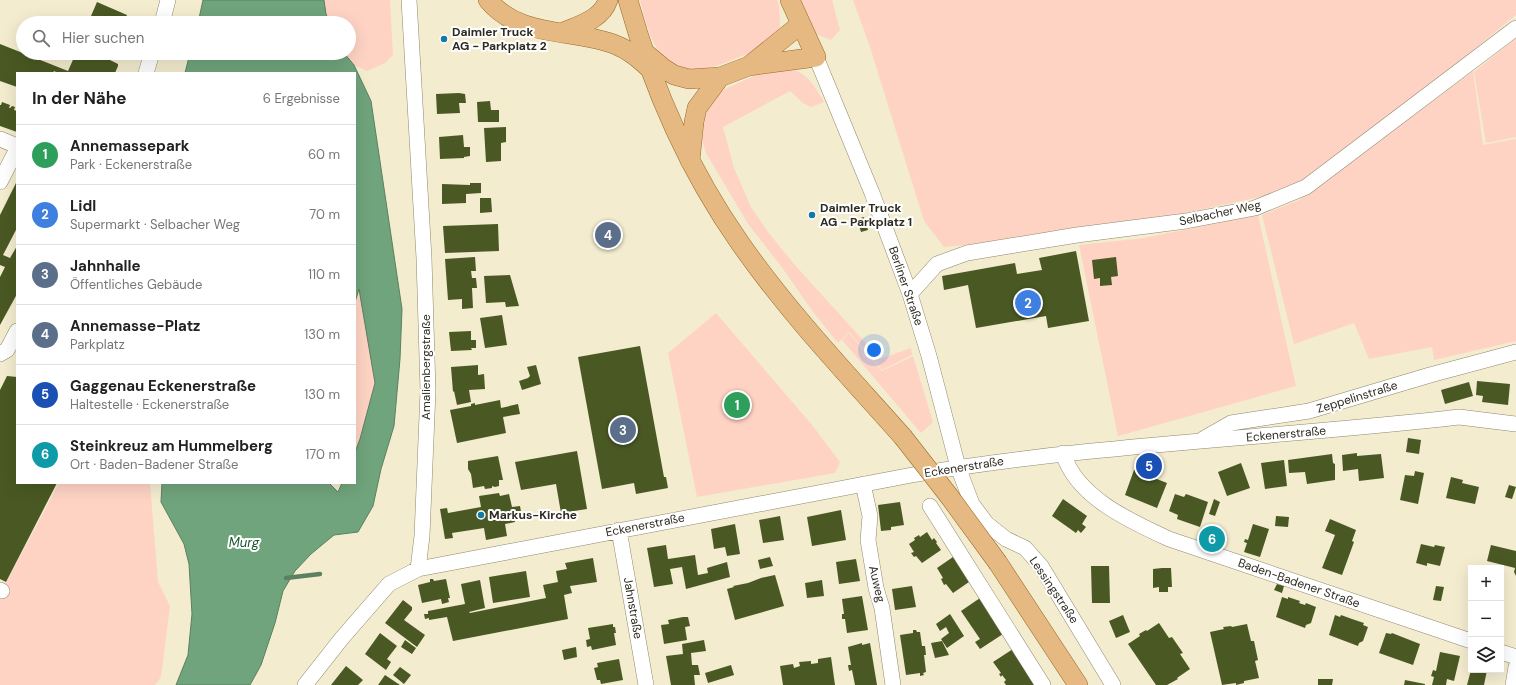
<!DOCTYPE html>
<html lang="de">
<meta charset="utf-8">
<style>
body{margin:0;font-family:"DM Sans",sans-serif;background:#f6f6f6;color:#222}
.controls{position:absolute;right:12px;bottom:12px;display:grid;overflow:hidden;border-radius:0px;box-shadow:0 4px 16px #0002}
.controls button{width:36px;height:36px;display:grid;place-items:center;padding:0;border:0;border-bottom:1px solid #e0e0e0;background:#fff;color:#222;font:20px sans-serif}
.you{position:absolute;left:874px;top:350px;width:14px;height:14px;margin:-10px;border:3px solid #fff;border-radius:50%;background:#1a73e8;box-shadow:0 0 0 6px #1a73e833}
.badge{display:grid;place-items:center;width:26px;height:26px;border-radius:50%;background:#2563eb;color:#fff;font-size:13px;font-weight:700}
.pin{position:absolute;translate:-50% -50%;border:2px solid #fff;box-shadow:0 1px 4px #0006}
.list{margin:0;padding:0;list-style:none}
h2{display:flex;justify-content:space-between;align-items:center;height:52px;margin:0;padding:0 16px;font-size:17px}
h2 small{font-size:13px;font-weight:400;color:#767676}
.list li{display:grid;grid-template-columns:26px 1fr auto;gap:12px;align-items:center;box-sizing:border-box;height:60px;padding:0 16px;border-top:1px solid #e0e0e0}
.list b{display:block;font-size:15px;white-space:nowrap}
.list p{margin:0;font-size:13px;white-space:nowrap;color:#767676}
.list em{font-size:13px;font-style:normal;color:#767676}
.icon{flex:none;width:22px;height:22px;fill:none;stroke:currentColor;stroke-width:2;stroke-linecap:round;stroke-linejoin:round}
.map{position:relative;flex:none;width:1516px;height:685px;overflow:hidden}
.search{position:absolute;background:#fff;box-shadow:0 4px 16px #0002;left:16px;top:16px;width:340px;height:44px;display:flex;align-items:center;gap:10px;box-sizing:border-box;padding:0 14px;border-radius:22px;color:#767676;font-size:15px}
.panel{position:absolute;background:#fff;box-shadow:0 4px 16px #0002;left:16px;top:72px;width:340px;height:412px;border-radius:0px}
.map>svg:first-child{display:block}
.green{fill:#fed3c4}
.water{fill:#70a47c;stroke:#5c8060}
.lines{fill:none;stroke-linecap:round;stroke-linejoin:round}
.stream{stroke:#5c8060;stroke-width:4.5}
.building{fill:#4a5923}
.minor-casing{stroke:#8e886d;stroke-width:16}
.major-casing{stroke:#9a6928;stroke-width:20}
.minor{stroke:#fff;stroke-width:15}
.major{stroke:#e5b981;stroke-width:19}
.major-bridge-casing{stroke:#9a6928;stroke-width:20;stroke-linecap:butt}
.major-bridge{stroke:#e5b981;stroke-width:19}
.poi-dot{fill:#137aa5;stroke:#fff;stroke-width:1.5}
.labels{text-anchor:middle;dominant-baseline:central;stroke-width:4;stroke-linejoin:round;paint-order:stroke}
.poi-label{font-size:12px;font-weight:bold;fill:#2e2b20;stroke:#fff;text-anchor:start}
.street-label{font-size:12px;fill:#2e2b20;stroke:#fff}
.water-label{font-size:13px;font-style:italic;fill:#1b552d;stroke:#fff}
</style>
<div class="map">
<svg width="1516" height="685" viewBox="0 0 1516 685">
<rect width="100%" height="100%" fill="#f3eccf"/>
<path class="green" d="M324,0H390L393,55L385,63L367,71L354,65L344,53H349V23H330L326,14Z
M640,0H777L779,5L780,27C773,35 767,44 759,49C753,52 745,55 739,57C716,67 686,79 665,58C650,43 645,20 640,0Z
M800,0H832L840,30L831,40L816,34Z
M853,0H1516V15L1398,112L1302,182L1260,197L1156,219L986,243L944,247L924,221L870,47Z
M1516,38V137L1486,143L1474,72Z
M781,69C785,69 790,69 794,70C808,74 817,90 824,102L811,107L803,103L790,91L723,127L734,168L751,207L768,232L794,264L880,359L911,348L912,355L882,370L849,332L838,343L813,312L781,266L748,224L706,153L700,133L707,104L723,90L756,75Z
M1473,71L1483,145L1516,139V341L1434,360L1432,347L1369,359L1354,323L1294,344L1262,215L1299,200Z
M1258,215L1296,386L1118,436L1079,245L1144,238Z
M359,288L375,383L360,439L355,452V302Z
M716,313L812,425L840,462L835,473L697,497L668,353Z
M849,333L882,371L913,356L933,422L921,433L842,340Z
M59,483H150L158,582L170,606L161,677L155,685H0V594Z"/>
<path class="water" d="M203,0H324L326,14L330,23H198Z
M190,53H344L354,65L371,101L402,309L400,359L394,426L381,469L373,506L358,532L334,535L311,554L295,571L283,591L275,623L261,665L250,685H176L188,655L192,614L189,564L184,544L161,502L162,483H329L338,492L342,483H355V452L360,439L375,383L359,289L355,302V73H185Z"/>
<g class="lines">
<path class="stream" d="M286,578L320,574"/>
</g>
<path class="building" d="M97,2L127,15L124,23H88Z
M0,44L68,71L76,53H111L108,59L118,64V66L115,73H106L103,72L102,73H58L54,71L53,73H17V87L0,81Z
M459,93L465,94L466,103H459L460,113L437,114L436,94Z
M490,101L491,110H499V122H478L477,102Z
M2,102L10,105L9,108H10L12,106L15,107L14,110L17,111V132L0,126V105H1Z
M506,127V142L501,143V161L486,162L484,128Z
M463,135L464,147H470V156L464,157V158L440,159L439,137Z
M17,181V228L3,255L10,258L17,246V294L0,325V277L5,267L0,265V215Z
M470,183H481V193L466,194V203L442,204V184L470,185Z
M480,198H491L492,212L480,213Z
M864,217L868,230L861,232L857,219Z
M498,224L499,251L445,253L443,226Z
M1076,251L1089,321L1048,328L1046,316L976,328L968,285L944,290L942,276L1015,263L1017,274L1042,270L1039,258Z
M475,257L476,271H471L472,278H476L477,288H472L473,308L462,309V299L448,300L445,259Z
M1116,257L1118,276L1111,277L1112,285L1100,286V278L1094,279L1092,260Z
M510,275L519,306L506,307L505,302L486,303L484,276Z
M502,315L507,345L485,348L480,318Z
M471,331V340H476V348H471L472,350L451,351L449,332Z
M640,346L664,477H666L668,488L636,494L634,483L602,489L578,357Z
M478,365V375L484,374L485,389L469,390L471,402L457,405L454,391L453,392L451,367Z
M536,365L541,384L522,390L519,381L528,378L530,376L527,367Z
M7,376L17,377V483H57L6,582L0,579V390Z
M1477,381L1510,384L1508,405L1482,402L1483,396L1476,395Z
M1469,382L1473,396L1445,404L1441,390Z
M500,400L501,408L518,404L520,414L503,417L506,433L457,443L450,410L471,406V404L475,403V405Z
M1408,438L1421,440L1419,454L1406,452Z
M577,451L587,509L561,513L556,484L521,490L515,462Z
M1357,453V456L1381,454L1384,478L1359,481L1358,469L1343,471L1342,455Z
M1332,454L1333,463L1335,464V480L1307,484L1305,472L1289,473L1288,460Z
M498,456L503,480H499V486L495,487L492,486V488L485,489L484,486L473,488L471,474L468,469V461Z
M1284,460L1287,486L1265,489L1261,463Z
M1241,463L1250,488L1227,496L1218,472Z
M1134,470L1167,483L1157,508L1125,495Z
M1415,471L1424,473L1418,504L1400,500L1405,475L1414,476Z
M1451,477L1463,480L1462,483L1479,487L1475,504L1446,498Z
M1509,485L1516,487L1512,499L1505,497Z
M499,493L500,496L509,494L512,507L520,506L522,517L514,518L515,522L505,524L507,536L486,540L484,528L452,533L453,538L445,539L440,509L447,508L448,513L481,507L479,496Z
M1175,494L1184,497L1186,494L1208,502L1200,527L1177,519L1178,515L1169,511Z
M1063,499L1087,516L1082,524L1086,527L1081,533L1078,530L1076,533L1052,516Z
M1214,499L1220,502L1215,516L1209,514Z
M900,502L904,525L891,527V530L881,531L878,505Z
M841,510L846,540L812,546L807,517Z
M780,516L784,540L763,543L759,520Z
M1276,516L1289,517L1288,527L1275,526Z
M1330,519L1356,530L1352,541L1354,542L1342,575L1322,568L1335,535L1325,531Z
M735,524L740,554L727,556L725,547L714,549L711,529Z
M1253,524L1269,529L1260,557L1244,552L1247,543L1244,542L1245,539L1248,540Z
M927,532L932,540L934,538L937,542L936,543L941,550L922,563L916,556L914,557L911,553L914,552L909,544L915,540L914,538L919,535L920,537Z
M1421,544L1434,547L1435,545L1445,547L1440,566L1427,563V566L1416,563Z
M666,545L668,559L695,555L698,575L708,573L707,568L727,562L730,577L686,589L682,567L670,569L673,584L654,587L647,548Z
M1491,545L1516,551V576L1514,572L1515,568L1487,561Z
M770,557L773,566L760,569L758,560Z
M953,557L969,582L953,593L946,584L944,585L941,579L943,578L937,568Z
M593,558L597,582L570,586L572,593L564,595L568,619L453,641L447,617L429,620V618L425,619L424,614H428V611L465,604L461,584L480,580L485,608L469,612L470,613L546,598L543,585L558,582L556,571L567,569L565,563Z
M856,559L860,581L839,584L836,562Z
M1091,566H1109L1110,603H1092Z
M1162,568H1171L1172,587H1168V592H1159V587L1153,588V569Z
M526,571L530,597L493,603L489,577Z
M775,575L784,606L735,620L727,589L734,587L733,586L748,583L761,578Z
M430,579H433L434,581L446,579L450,598H448L449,602L442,604L441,599L422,603L418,585L430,582Z
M822,580L824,596L807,598L805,583Z
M1277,584L1284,586L1282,593L1274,590Z
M912,586L916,607L895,610L892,589Z
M1436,586L1444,587L1441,601L1433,600Z
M862,596L868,630L847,633L845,619H842V614H844L842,599Z
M1282,597L1288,599V597L1300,601L1299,603L1305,605L1306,603L1316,607L1311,623L1306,625L1305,628L1276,617Z
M980,598L1003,634L980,649L975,642L980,639L961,611Z
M403,600L412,607V610L404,620L425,635L417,647L385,623Z
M950,614L964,636L947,648L941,639L949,633L946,627L940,631L936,624Z
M1123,615L1130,632L1116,638L1109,621Z
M1335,615L1340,617L1341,615L1352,619L1364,623L1363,625L1368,627L1363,641L1359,643L1358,646L1329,635Z
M683,617H688L690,626L685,627L687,640L664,644L661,625L669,624L668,620Z
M1159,623L1169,638L1172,637L1183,653L1180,654L1190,669L1177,678L1178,679L1167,685H1156L1128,644L1140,636L1139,634L1146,630L1147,631Z
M613,624V627H615L616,633H614L616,645L592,650L591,646L587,647L586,640L590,639L588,628Z
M1247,624L1251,641H1254L1258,660L1255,661L1259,678L1244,681V683L1236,685V683L1222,685L1210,632L1224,629L1223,627L1231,626L1232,627Z
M913,630H916L917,632H920L922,646H925L926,655H924L926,672L923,673L924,675L920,676V673L906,675L900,635L913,633Z
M380,633L397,646L387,659L391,662L386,670L365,654Z
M1386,633L1391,634L1392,633L1420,644L1413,665L1379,653Z
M405,640L416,648L412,654L401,647Z
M704,640L706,651L691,653L692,665H698L700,675H694L695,685H671L666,656L683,654L682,644Z
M942,641L949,655L935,658L931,643Z
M862,643V645L870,643L877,685H855L852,670L849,671L848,665H851L848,647Z
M576,647L577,657L564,660L562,650Z
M1013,649L1037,685H1006L1004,682L1006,680L1002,675L1001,677L999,674L1001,673L993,662Z
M1440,652L1460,656L1454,681L1447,679L1446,685H1432L1434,677L1431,676L1433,670L1436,671Z
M831,657L835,685H783L780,666L793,664L794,668L800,666L799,662L811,661V664L818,663V659Z
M619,659L623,680L601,684L600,680H597L594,668L598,667L597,663Z
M731,665L734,675L708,683L705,673Z
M346,666L363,680L358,685H331Z
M400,667L411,675L404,684L393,675Z
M1471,670H1487L1484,685H1467Z
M385,675L400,685H378Z
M1318,679H1333L1332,685H1318Z
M1405,680L1425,684V685H1404Z"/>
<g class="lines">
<g class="minor-casing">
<path id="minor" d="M409,0L424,258L428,391L422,536L418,569
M162,23L168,0
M816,57L872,193L910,294L929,356L958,467L972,504L987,524L1006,539L1025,548L1041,566L1113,685
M146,73L152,53
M0,139L17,146
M0,182L17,149
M910,294L937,264L967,253L1077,235L1186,221L1255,208L1306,187L1516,28
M0,354L7,350L17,331
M1203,439L1231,423L1309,411L1430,375L1516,352
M1063,453C1076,497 1130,521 1169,539L1471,641
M863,484L870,516L868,540L876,588L882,608L893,685
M930,506L1043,685
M619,530L646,685
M0,590L2,591
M1501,652L1516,657
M305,685L342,638L389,584L418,569L912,475C1093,444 1277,438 1459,417L1516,424
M1513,685L1516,667"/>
</g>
<g class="major-casing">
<path id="major" d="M488,0C520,39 574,28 616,45C629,50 639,59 649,68
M628,0C652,86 688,169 740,243C788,312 847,374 903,437
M564,32C580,25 602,19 608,0
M644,52L663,68L674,75L689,79L720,77L749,66L816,57L790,0
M749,66L801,24
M690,161L694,122L697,108L720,77
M998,563L1078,685"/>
</g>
<use href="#minor" class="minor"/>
<use href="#major" class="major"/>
<g class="major-bridge-casing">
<path id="major-bridge" d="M903,437L949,496L998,563"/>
</g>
<use href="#major-bridge" class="major-bridge"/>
</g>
<g class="poi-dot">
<circle cx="444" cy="39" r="4"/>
<circle cx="812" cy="215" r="4"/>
<circle cx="481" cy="515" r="4"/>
</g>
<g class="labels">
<g class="poi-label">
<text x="452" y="32">Daimler Truck<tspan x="452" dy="14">AG − Parkplatz 2</tspan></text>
<text x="820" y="208">Daimler Truck<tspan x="820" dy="14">AG − Parkplatz 1</tspan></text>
<text x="489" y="515">Markus-Kirche</text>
</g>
<g class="street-label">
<text transform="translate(1220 213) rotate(-12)">Selbacher Weg</text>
<text transform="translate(906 286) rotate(71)">Berliner Straße</text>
<text transform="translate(426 367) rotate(-90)">Amalienbergstraße</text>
<text transform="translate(1357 397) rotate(-17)">Zeppelinstraße</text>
<text transform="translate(1286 434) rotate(-5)">Eckenerstraße</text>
<text transform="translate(964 467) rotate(-9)">Eckenerstraße</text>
<text transform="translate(645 525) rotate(-11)">Eckenerstraße</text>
<text transform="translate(1299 583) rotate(19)">Baden-Badener Straße</text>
<text transform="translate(877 584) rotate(77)">Auweg</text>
<text transform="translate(1054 590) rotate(56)">Lessingstraße</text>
<text transform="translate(633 608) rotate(80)">Jahnstraße</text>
</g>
<g class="water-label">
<text x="244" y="542">Murg</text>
</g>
</g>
</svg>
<div class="controls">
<button>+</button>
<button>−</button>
<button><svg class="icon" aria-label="layers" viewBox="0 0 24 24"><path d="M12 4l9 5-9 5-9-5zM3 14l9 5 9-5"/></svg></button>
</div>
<div class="you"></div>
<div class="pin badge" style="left:737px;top:405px;background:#2e9e5b">1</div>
<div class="pin badge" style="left:1028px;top:303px;background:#3f7fe0">2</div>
<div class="pin badge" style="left:623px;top:430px;background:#5c6f8a">3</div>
<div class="pin badge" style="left:608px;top:235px;background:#5c6f8a">4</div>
<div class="pin badge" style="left:1149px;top:466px;background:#1a4fb4">5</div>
<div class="pin badge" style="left:1212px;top:539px;background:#0f9aa8">6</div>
<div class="search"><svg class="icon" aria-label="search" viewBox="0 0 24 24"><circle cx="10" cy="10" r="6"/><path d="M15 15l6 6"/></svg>Hier suchen</div>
<section class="panel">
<h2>In der Nähe<small>6 Ergebnisse</small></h2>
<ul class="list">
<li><span class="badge" style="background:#2e9e5b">1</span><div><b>Annemassepark</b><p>Park · Eckenerstraße</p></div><em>60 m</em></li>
<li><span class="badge" style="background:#3f7fe0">2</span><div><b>Lidl</b><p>Supermarkt · Selbacher Weg</p></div><em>70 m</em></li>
<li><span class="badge" style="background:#5c6f8a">3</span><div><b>Jahnhalle</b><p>Öffentliches Gebäude</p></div><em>110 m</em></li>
<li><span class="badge" style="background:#5c6f8a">4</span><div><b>Annemasse-Platz</b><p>Parkplatz</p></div><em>130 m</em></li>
<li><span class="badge" style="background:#1a4fb4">5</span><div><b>Gaggenau Eckenerstraße</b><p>Haltestelle · Eckenerstraße</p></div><em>130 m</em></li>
<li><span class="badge" style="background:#0f9aa8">6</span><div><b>Steinkreuz am Hummelberg</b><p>Ort · Baden-Badener Straße</p></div><em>170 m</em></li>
</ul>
</section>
</div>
